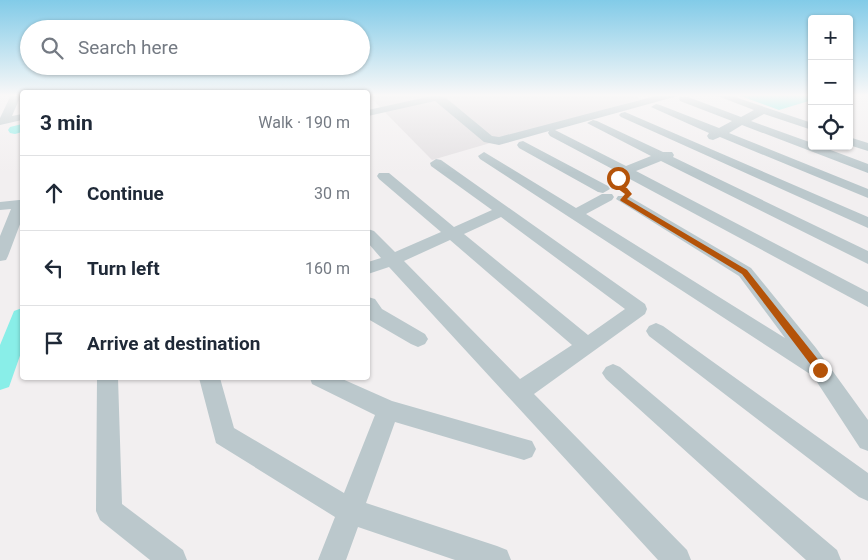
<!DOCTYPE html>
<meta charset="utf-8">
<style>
body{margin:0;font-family:Roboto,sans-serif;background:#f2f2f3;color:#1f2937}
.controls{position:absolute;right:15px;top:15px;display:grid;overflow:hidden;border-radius:5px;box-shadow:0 1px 4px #0004}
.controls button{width:45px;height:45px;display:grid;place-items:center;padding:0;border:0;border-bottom:1px solid #e0e1e3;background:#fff;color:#1f2937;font:25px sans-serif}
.stop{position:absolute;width:15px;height:15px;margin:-11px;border:4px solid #b45309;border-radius:50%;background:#fff}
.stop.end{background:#b45309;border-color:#fff;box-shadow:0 1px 5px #0008}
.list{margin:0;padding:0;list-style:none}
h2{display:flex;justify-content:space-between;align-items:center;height:65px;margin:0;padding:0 20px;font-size:21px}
h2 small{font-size:16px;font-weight:400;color:#747a83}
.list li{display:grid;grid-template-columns:32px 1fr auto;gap:15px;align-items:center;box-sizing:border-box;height:75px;padding:0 20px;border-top:1px solid #e0e1e3}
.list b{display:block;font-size:19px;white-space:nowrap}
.list em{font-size:16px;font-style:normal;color:#747a83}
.icon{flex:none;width:28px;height:28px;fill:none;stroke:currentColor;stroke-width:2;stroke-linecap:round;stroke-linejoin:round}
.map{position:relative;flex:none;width:868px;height:560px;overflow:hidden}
.search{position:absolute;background:#fff;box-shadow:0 1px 4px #0004;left:20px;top:20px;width:350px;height:55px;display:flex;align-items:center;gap:12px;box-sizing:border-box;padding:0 18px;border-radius:28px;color:#747a83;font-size:19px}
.panel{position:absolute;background:#fff;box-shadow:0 1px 4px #0004;left:20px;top:90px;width:350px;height:290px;border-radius:5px}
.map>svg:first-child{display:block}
.education{fill:#e3e0e2}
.water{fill:#89eee8}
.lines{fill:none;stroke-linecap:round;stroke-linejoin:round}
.river{fill:#89eee8;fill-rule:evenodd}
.minor{fill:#bbc8cc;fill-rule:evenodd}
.route{fill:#b45309}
</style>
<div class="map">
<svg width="868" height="560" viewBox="0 0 868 560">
<rect width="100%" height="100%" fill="#f2eff0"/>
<path class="education" d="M368,95H630L641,99L432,160Z"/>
<path class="water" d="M738,95H808L812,96V100L779,110Z"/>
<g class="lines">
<path class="river" d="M22,124V132L15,134L10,133L8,130L10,127Z
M22,308V350L9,387L0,390V345L14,311Z"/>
<path class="minor" d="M11,95H21L12,116L22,114V120L0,125V118Z
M436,95L446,98L492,136L499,137L659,95H675L674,97L555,130L626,166L651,156L587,123L593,120L597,121L663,152H672L674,155L673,157L868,251V264L661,161L636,171L868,292V307L628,178L622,189H612L610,186L618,172L550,136L548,133L549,131L499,145L484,142L435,101L368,116V110Z
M715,95H729L812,123V130L764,114L751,121L812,143V146H820L868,164V173L742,125L729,133L868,189V198L720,137L713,140L709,139L707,136L709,133L651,107L656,104L660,105L719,128L732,121L680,101L679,99L680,97H688L741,117L754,110Z
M625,112L868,217V228L621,117L619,115L621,113Z
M849,137L868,143V151L849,145Z
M523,141L608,186L610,189L603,193L598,192L519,148L517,145L519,142Z
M484,152L576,208L602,194H612L614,197L612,200L586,214L785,338L739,276L616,199L618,196H628L751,268L816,348L868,420V451L860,448L813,376L480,159L478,156Z
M436,159L441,160L645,304L647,309L645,314L534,394L687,550L691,560H658L389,267L368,274V262L381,258L368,243V229L374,231L395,252L441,232L379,179L377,176L379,173H389L454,227L492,210L431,166L430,163ZM501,217L625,309L588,335L464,234ZM450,240L572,345L520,379L404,261Z
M19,200H22V219L8,256L6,260L0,261V236L11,209L0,210V202Z
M368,297L375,299L382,309L425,334L428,339L425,344L418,347L411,344L368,319Z
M656,323L663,326L868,473V501L859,497L649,336L646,331L649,326Z
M613,364L620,367L837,550L841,560H806L606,379L602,373L606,367Z
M97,378H118L122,504L183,550L187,560H150L100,520L96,511Z
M199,378H220L234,428L344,493L375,415L312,384L310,378H340L392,401L532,441L536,449L532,457L524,460L395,422L366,503L497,546L507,550L511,560H455L358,527L346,560H318L335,517L216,443Z"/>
</g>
<linearGradient id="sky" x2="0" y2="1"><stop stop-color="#82cbe8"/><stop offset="0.55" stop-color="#f9f8f8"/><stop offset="1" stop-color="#f9f8f8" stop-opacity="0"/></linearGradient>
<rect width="868" height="173" fill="url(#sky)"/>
<path class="route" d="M616,176H621L620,185L627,188L632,194L627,199L747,270L824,367V373H817L742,274L621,201L620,200L625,194L614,186Z"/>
</svg>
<div class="controls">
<button>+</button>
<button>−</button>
<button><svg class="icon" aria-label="locate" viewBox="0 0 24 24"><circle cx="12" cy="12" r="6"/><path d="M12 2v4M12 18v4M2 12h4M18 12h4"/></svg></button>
</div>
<div class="stop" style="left:618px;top:178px"></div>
<div class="stop end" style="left:820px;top:370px"></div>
<div class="search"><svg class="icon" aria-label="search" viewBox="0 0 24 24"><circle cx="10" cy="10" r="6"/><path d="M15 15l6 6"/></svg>Search here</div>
<section class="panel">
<h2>3 min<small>Walk · 190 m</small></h2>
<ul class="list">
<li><svg class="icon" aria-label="ahead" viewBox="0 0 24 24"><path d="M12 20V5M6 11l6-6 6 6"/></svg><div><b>Continue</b></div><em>30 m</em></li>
<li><svg class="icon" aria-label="left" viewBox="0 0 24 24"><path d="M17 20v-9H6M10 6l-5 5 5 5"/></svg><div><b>Turn left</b></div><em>160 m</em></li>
<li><svg class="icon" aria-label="arrive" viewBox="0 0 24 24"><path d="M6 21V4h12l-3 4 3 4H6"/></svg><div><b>Arrive at destination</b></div></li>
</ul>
</section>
</div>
